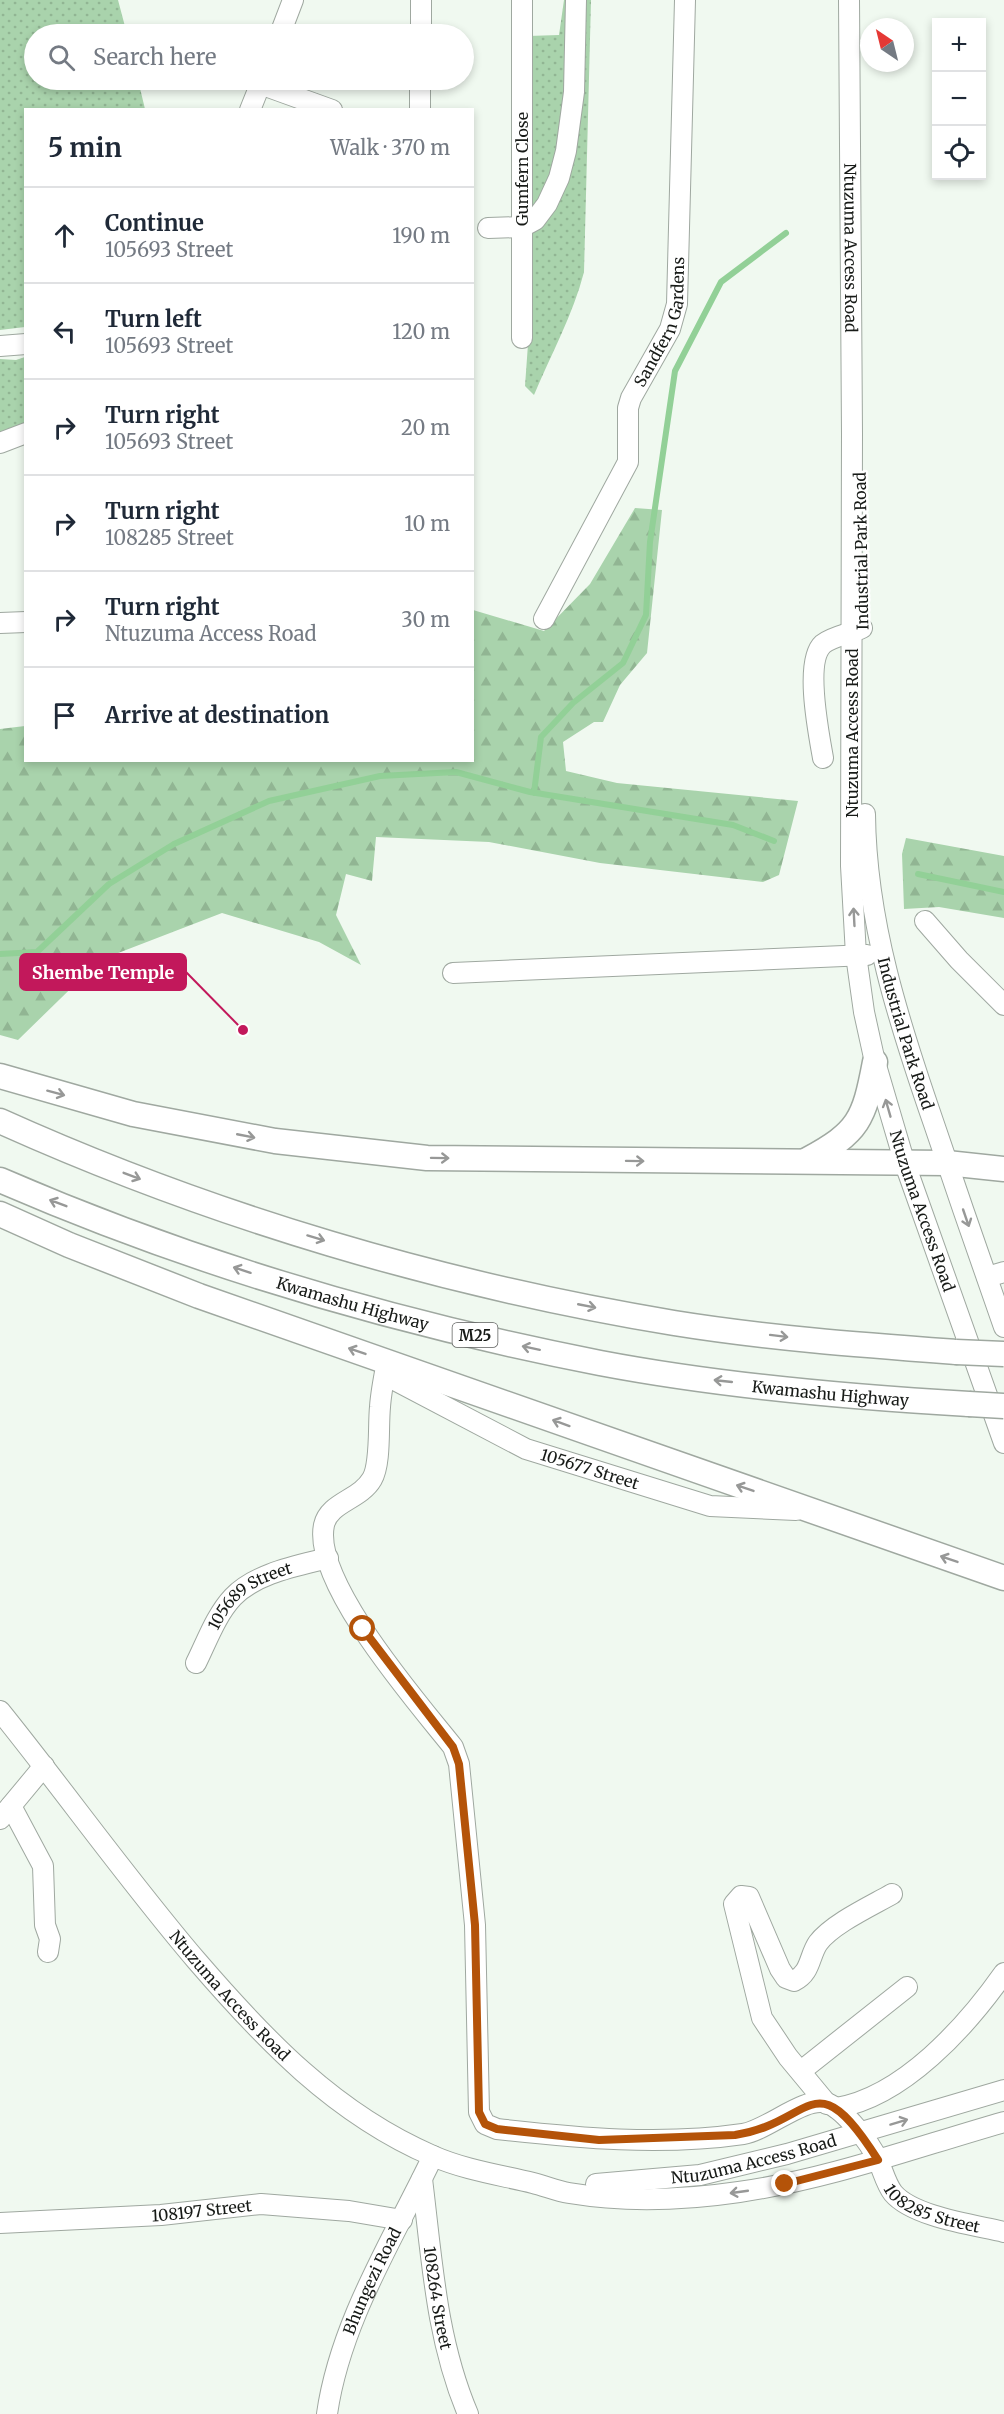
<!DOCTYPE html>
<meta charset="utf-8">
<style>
body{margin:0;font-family:Merriweather,serif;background:#f2f2f3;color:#1f2937}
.controls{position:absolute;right:18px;top:18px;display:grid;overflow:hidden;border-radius:0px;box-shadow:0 3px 9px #0003}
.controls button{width:54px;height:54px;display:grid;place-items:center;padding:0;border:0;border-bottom:2px solid #e0e1e3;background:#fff;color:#1f2937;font:30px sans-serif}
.compass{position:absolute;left:860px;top:18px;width:54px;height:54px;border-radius:50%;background:#fff;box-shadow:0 3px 9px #0003;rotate:325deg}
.stop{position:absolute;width:18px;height:18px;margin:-14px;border:4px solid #b45309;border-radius:50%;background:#fff}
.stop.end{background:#b45309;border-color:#fff;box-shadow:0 2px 6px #0008}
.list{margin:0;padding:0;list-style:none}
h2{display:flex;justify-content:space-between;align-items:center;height:78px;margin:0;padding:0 24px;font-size:26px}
h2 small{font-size:20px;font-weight:400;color:#747a83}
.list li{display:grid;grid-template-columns:39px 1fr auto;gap:18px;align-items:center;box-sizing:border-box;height:96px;padding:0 24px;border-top:2px solid #e0e1e3}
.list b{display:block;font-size:22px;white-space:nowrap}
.list p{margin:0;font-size:20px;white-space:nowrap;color:#747a83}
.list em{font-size:20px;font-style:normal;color:#747a83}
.icon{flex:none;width:33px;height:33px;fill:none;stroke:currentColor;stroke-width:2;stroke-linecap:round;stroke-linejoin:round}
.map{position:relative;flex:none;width:1004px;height:2414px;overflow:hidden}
.search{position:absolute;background:#fff;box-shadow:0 3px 9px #0003;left:24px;top:24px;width:450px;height:66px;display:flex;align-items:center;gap:15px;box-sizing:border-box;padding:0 21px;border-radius:33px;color:#747a83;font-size:22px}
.panel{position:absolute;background:#fff;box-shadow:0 3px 9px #0003;left:24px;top:108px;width:450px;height:654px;border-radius:0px}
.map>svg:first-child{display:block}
.green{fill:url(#green-dots)}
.forest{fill:url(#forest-firs)}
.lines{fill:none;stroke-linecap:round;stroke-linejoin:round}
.stream{stroke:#92d097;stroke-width:6}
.minor-casing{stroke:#9fa8a0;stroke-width:22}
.major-casing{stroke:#9fa8a0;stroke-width:27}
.minor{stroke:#fff;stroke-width:20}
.major{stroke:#fff;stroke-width:24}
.major-bridge-casing{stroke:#9fa8a0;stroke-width:27;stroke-linecap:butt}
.major-bridge{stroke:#fff;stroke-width:24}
.oneway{stroke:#979897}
.route{stroke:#b45309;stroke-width:8}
.labels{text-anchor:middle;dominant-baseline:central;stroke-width:5;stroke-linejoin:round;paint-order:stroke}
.shield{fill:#fff;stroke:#5d5f5d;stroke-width:1.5}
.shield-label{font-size:15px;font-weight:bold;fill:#171a17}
.street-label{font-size:16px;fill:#171a17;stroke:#fff}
.leader{fill:none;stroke:#c2185b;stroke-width:2}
.callout-dot{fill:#c2185b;stroke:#fff;stroke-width:2}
.callout{fill:#c2185b;stroke:#c2185b;stroke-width:2}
.callout-label{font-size:18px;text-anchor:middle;font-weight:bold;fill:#fff}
</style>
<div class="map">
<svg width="1004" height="2414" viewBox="0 0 1004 2414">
<defs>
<pattern id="green-dots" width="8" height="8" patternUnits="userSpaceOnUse" patternTransform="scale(1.5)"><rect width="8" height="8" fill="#a9d3ac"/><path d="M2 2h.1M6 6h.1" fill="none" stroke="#91b593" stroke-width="1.8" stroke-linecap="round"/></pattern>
<pattern id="forest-firs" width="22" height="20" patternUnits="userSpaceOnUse" patternTransform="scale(1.5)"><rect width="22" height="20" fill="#a9d3ac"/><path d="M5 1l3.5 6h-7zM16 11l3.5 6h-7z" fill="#91b593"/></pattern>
</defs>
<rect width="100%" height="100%" fill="#f0f9f0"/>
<path class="green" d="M0,0H118L127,34H34V80H138L145,109L26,110L25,327L0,330Z
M564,0H591L584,272C573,315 551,354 534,395L525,386L529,330L528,36L559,35Z
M25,357V423L0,434V359L16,360Z"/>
<path class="forest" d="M635,508L662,510L647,653L620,685L603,722H594L563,742L566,771L617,783L798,801L779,875L763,882L600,863L489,842L376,837L372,881L346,874L336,915L361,965L319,942L222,913L100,960L18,1040L0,1035V729L25,726L26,760H472L473,610L544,631L590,584Z
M906,838L1004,856V918L939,907L904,909L902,854Z"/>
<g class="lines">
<path class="stream" d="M534,793L541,737L573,703L623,663L646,615L650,542L675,371L721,282L786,233
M918,874L1004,892
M0,954L37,952L109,884L174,844L269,801L380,776L456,772L530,792L733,825L774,841"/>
<g class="minor-casing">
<g id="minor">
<path id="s1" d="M849,0L852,433L851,866L856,955L864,1012L875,1062L905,1164L1004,1443"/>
<path d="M280,34L293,0"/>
<path d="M421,34V0"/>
<path d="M260,84L332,110"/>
<path d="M250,110L262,80"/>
<path d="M420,110V80"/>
<path d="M488,228L522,227L535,220L547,204L559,178L566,151L574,92L576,0"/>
<path d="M522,338V0"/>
<path d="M0,346L26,344"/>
<path d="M0,443L26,433"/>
<path id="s2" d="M544,619L628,462V408L631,398L670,329L677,304L685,0"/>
<path d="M0,623L26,622"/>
<path d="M823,758C819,735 804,661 823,644C833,636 850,634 862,628"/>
<path id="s3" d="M865,814C866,921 899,1023 934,1124C957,1192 980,1259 1004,1327"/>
<path d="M925,921L959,960L1004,1005"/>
<path d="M453,973L867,955"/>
<path d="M987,1277L1004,1272"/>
<path id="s4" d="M387,1362C384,1377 381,1392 380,1407C378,1426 381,1464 372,1479C360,1500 329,1502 324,1525C312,1582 418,1703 453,1747L459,1764L475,1925L479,2112L485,2124L497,2129C578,2138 661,2146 743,2134C768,2130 804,2096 827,2103C845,2110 870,2143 878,2160C883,2171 886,2184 893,2193C913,2217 975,2225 1004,2232"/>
<path id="s5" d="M385,1375L526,1449L710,1506L796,1510"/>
<path id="s6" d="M196,1663C207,1641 216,1615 233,1597C256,1573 297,1566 328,1558"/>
<path id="s7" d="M0,1711C66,1793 127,1879 196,1960C264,2039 335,2114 433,2156C465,2170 500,2175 533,2183C545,2186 557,2191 569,2193C623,2202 685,2200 739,2192C830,2179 916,2147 1004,2122"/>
<path d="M11,1806L43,1866L45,1925L50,1939L48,1952"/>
<path d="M0,1819L44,1766"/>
<path d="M801,2071L907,1987"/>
<path d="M827,2104L788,2057L762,2018L734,1904L741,1896L749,1897L780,1969L786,1978L794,1981C811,1973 809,1956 818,1943C832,1924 871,1906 892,1894"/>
<path d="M836,2108C903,2097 966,2027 1004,1973"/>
<path id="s8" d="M422,2179C432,2259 436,2339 468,2414"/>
<path id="s9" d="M596,2184L700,2175L787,2154L1004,2090"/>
<path id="s10" d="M0,2223L161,2215L261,2204L349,2211L402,2220"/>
<path id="s11" d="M327,2414C340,2322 394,2238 433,2156"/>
</g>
</g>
<g class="major-casing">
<g id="major">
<path d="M0,1076L133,1114L275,1141L427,1158L947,1163L1004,1169"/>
<path d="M0,1121C213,1217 444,1285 674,1323C767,1338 862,1345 956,1352"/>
<path d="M807,1160C859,1132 864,1120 875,1062"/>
<path id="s12" d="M0,1180C191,1263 396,1323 600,1363C721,1386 846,1397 969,1404"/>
<path d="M0,1214L69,1245L199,1296L1004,1578"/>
</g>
</g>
<use href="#minor" class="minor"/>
<use href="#major" class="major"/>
<g class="major-bridge-casing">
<path id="major-bridge" d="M956,1352L1004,1354
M969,1404L1004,1406"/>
</g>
<use href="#major-bridge" class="major-bridge"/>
</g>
<defs><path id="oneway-shaft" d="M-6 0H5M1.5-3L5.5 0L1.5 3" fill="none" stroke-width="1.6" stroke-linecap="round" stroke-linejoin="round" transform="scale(1.5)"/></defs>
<g class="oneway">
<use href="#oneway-shaft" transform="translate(854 917) rotate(-93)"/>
<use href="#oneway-shaft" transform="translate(56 1093) rotate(15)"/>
<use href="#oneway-shaft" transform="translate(888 1108) rotate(-106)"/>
<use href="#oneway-shaft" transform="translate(246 1136) rotate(11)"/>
<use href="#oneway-shaft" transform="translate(440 1158) rotate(1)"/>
<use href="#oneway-shaft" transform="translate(635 1161) rotate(1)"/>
<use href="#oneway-shaft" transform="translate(132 1176) rotate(21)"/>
<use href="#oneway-shaft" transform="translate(58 1203) rotate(-159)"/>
<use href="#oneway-shaft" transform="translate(966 1218) rotate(71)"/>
<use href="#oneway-shaft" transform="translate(316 1238) rotate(17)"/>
<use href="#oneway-shaft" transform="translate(242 1270) rotate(-162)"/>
<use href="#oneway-shaft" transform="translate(587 1306) rotate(11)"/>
<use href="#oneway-shaft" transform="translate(779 1336) rotate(7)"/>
<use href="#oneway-shaft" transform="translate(531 1348) rotate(-168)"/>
<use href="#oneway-shaft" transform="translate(357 1351) rotate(-161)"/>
<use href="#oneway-shaft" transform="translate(723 1381) rotate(-174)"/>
<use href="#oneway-shaft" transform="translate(561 1423) rotate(-160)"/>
<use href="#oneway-shaft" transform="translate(745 1488) rotate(-161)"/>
<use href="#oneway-shaft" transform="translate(949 1559) rotate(-161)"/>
<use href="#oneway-shaft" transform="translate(899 2122) rotate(-17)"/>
<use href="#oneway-shaft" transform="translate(739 2192) rotate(172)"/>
</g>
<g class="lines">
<path class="route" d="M363,1629L453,1747L459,1764L475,1925L479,2112L485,2124L497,2129L599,2140L735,2135C814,2123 813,2058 878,2160L785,2184"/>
</g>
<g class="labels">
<rect class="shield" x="452.5" y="1323" width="45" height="24" rx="4.5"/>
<g class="shield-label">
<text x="475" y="1335">M25</text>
</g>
<g class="street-label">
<text transform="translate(522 169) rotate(-90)">Gumfern Close</text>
<text stroke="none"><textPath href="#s1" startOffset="248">Ntuzuma Access Road</textPath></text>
<text stroke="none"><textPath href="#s2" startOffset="326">Sandfern Gardens</textPath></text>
<text transform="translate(861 551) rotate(-91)">Industrial Park Road</text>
<text transform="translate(852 733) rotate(-90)">Ntuzuma Access Road</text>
<text stroke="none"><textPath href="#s3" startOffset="224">Industrial Park Road</textPath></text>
<text stroke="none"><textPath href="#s1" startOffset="1220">Ntuzuma Access Road</textPath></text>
<text stroke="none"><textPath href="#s12" startOffset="374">Kwamashu Highway</textPath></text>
<text stroke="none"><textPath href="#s12" startOffset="861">Kwamashu Highway</textPath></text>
<text stroke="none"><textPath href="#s5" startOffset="226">105677 Street</textPath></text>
<text stroke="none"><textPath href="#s6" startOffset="90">105689 Street</textPath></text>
<text stroke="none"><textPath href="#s7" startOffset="366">Ntuzuma Access Road</textPath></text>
<text stroke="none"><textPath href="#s9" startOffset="160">Ntuzuma Access Road</textPath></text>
<text stroke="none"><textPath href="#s4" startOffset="1336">108285 Street</textPath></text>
<text stroke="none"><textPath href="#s10" startOffset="202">108197 Street</textPath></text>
<text stroke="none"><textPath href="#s11" startOffset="141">Bhungezi Road</textPath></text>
<text stroke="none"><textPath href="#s8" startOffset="120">108264 Street</textPath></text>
</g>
</g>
<path class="leader" d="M243 1030L186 972"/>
<circle class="callout-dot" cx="243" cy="1030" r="6"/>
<rect class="callout" x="20" y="954" width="166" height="36" rx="6"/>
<g class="callout-label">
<text x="103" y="979">Shembe Temple</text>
</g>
</svg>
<div class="controls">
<button>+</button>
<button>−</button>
<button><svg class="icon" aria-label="locate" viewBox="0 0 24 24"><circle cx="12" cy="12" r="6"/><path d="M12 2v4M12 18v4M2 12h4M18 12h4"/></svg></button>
</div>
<svg class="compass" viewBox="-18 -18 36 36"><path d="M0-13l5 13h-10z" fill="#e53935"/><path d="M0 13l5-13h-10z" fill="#747a83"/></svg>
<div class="stop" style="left:363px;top:1629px"></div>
<div class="stop end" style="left:785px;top:2184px"></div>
<div class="search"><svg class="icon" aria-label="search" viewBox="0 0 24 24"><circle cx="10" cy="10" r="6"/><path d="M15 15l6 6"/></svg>Search here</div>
<section class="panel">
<h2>5 min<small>Walk · 370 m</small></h2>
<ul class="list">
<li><svg class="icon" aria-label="ahead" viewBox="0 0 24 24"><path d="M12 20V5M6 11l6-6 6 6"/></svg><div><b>Continue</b><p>105693 Street</p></div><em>190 m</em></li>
<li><svg class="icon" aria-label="left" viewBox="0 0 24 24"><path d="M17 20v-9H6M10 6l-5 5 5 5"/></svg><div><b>Turn left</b><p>105693 Street</p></div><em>120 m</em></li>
<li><svg class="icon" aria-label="right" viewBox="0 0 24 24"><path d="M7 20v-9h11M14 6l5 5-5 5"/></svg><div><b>Turn right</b><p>105693 Street</p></div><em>20 m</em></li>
<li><svg class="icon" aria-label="right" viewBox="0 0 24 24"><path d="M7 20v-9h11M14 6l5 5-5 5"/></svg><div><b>Turn right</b><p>108285 Street</p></div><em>10 m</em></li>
<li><svg class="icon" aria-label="right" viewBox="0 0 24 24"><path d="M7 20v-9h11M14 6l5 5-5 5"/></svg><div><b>Turn right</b><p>Ntuzuma Access Road</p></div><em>30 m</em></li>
<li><svg class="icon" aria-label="arrive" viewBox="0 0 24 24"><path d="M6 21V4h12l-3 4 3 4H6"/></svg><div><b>Arrive at destination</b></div></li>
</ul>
</section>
</div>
